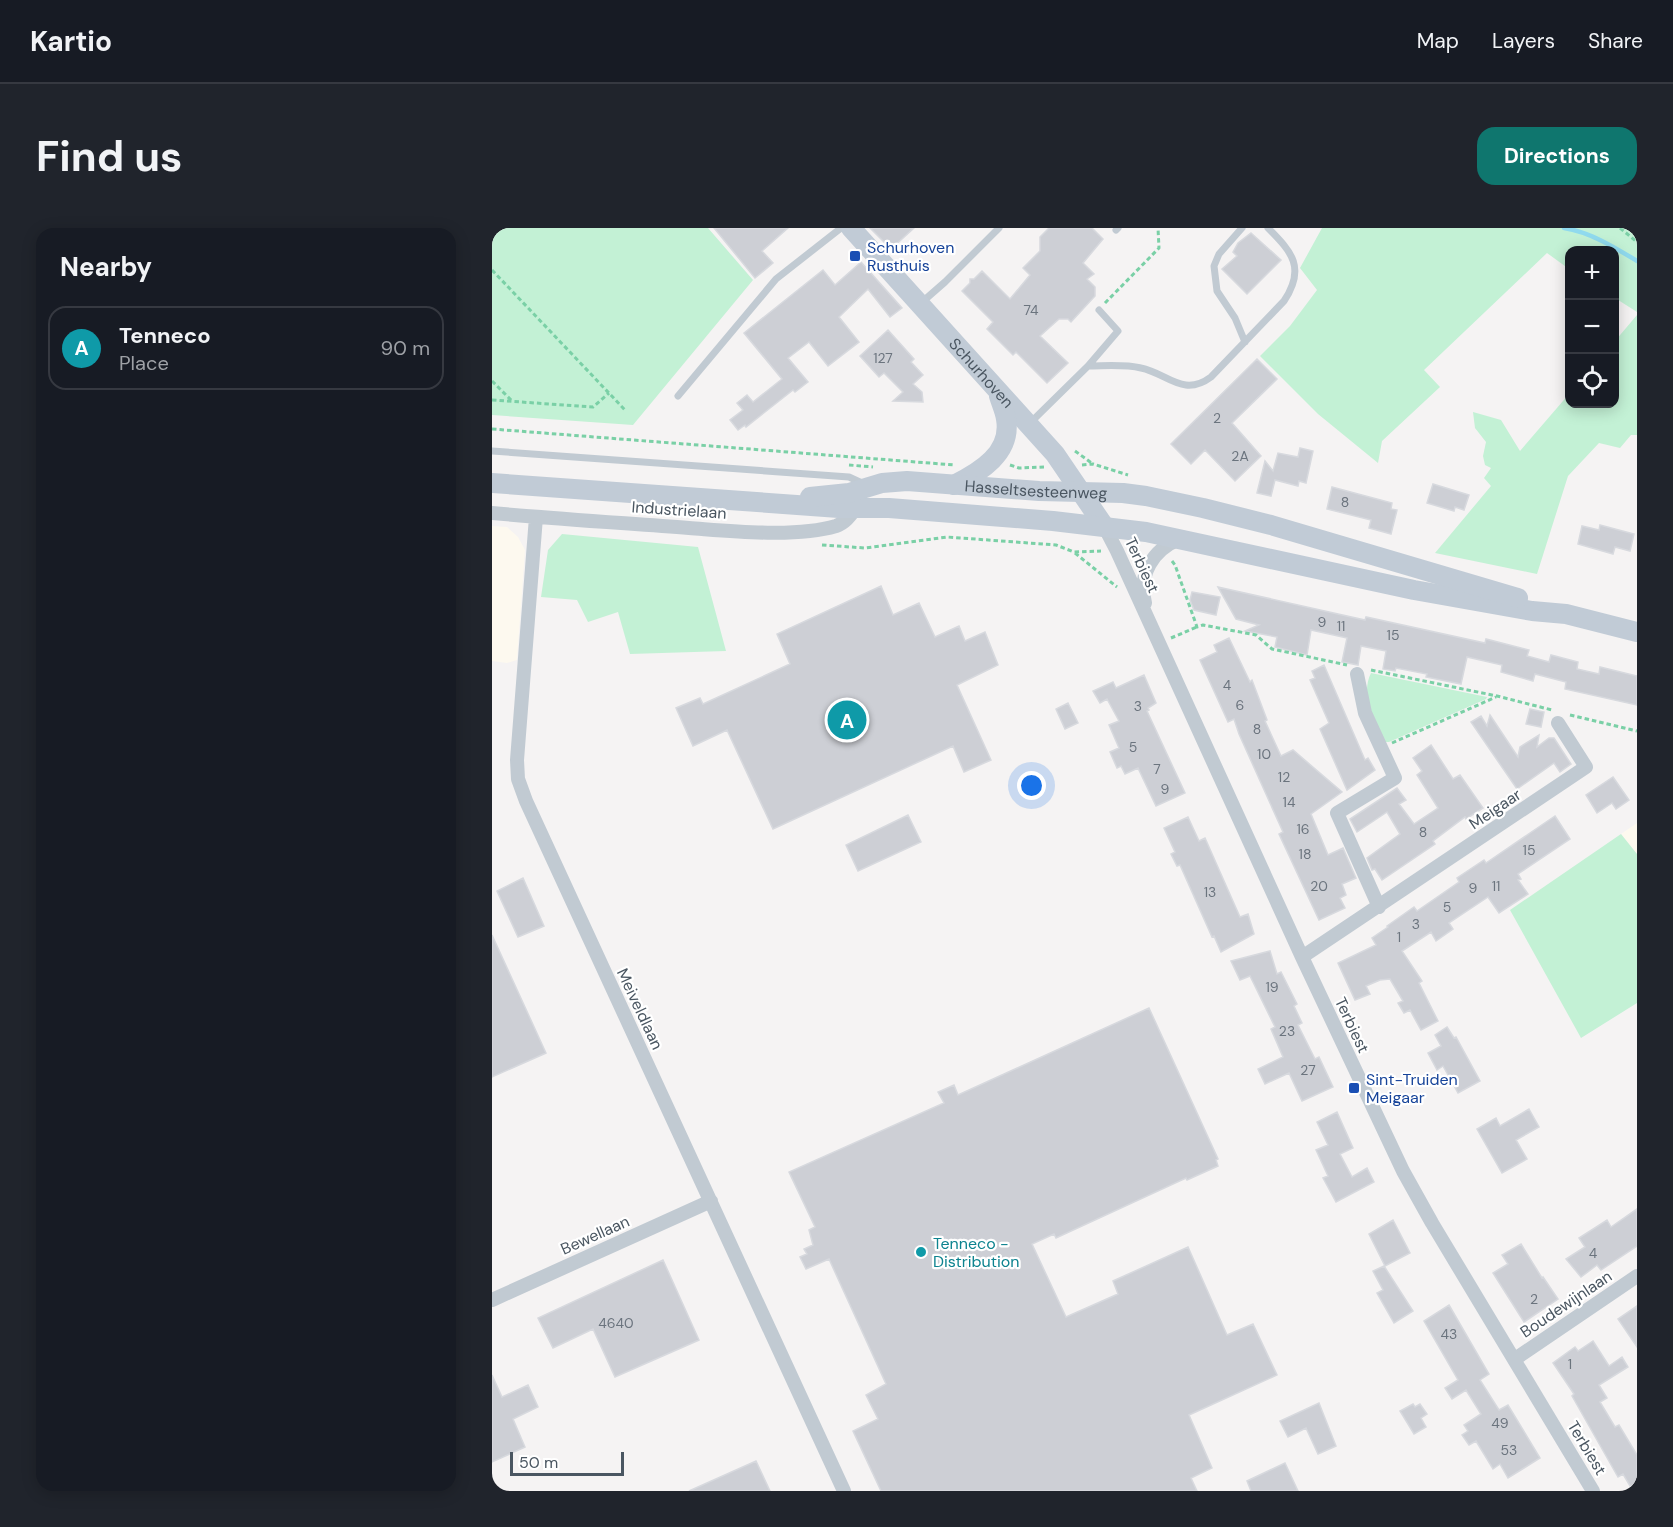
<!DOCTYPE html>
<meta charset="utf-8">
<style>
body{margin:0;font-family:"DM Sans",sans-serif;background:#20242c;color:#f1f3f6}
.controls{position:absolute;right:18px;top:18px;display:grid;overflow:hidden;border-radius:12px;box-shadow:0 3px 15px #0003}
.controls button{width:54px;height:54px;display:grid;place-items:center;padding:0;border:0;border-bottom:2px solid #363941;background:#171b24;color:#f1f3f6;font:30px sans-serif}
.scale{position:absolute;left:18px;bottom:15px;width:114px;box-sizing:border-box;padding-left:6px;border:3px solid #4a5661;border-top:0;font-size:16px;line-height:21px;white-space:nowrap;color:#4a5661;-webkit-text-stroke:4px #fff;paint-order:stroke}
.you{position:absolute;left:540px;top:558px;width:21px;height:21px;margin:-15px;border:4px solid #fff;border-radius:50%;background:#1a73e8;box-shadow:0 0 0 9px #1a73e833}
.badge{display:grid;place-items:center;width:39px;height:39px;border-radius:50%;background:#0f766e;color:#fff;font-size:20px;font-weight:700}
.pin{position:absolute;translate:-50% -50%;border:3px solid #fff;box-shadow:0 2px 6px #0006}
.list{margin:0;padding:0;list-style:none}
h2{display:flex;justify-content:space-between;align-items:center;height:78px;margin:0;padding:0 24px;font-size:26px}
h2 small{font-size:20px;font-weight:400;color:#9ea1a6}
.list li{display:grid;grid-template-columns:39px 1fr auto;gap:18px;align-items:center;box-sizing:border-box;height:84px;margin:0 12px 12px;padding:0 12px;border:2px solid #363941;border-radius:18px}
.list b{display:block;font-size:22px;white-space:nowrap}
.list p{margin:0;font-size:20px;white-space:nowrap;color:#9ea1a6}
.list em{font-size:20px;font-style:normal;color:#9ea1a6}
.icon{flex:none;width:33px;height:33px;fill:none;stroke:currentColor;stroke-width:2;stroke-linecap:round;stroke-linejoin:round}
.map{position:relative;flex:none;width:1145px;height:1263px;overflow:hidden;border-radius:18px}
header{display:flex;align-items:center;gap:36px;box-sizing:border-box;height:84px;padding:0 30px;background:#171b24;border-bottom:2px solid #363941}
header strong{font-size:28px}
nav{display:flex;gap:33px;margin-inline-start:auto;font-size:21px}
.intro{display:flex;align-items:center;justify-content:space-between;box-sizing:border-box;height:144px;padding:0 36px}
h1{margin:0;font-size:42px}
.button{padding:15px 27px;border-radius:18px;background:#0f766e;color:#fff;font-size:21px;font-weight:700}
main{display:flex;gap:36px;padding:0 36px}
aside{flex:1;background:#171b24;border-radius:18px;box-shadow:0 3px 15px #0003}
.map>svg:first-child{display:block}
.commercial{fill:#fdf9ef}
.green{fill:#c3f1d5}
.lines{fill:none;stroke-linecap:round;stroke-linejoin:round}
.stream{stroke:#90daee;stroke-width:4.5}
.building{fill:#cdcfd5;stroke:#d7d9de;stroke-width:1.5}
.path{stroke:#7ad0a6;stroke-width:3;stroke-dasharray:4.5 3;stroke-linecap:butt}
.lane{stroke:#c1cad2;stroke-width:7}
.street{stroke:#c1cad2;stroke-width:14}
.secondary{stroke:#c1cbd6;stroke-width:20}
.transit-dot{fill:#1a4fb4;stroke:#fff;stroke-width:2}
.culture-dot{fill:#0f9aa8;stroke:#fff;stroke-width:2}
.labels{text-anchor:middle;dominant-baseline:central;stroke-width:4.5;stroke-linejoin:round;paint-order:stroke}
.number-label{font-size:14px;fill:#6b747e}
.transit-label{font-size:16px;fill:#164399;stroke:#fff;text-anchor:start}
.street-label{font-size:16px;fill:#4a5661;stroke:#fff}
.culture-label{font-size:16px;fill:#0d838f;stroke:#fff;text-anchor:start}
</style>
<header>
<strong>Kartio</strong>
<nav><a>Map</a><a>Layers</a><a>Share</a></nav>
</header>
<div class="intro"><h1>Find us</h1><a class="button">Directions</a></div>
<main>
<aside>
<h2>Nearby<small></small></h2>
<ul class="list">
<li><span class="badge" style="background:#0f9aa8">A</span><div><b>Tenneco</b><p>Place</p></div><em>90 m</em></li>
</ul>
</aside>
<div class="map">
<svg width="1145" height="1263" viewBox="0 0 1145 1263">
<rect width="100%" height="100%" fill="#f5f3f3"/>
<path class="commercial" d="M0,298L15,299L26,309L33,322L25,432L15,435L0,433Z
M1145,595V626L1129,606Z"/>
<path class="green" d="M0,0H216L261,52L141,197L0,187Z
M830,0H1145V84L1123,70L1122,22H1078L1077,41L1055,25L932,142L948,159L890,213L886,235L826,186L768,128L798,98L825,62L808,40Z
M1145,87V207H1139L1128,220L1107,215L1076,248L1045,346L943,325L999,258L992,250L999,240L993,237L991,228L994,214L983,200L981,184L1009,192L1028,223L1077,166L1078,176H1122L1123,113Z
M70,306L206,319L234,423L138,426L126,384L96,394L85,372L49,369L56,322Z
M879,445L995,469L994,471L897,514H891C882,493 868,467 879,445Z
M1129,606L1145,626V775L1089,810L1018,682Z"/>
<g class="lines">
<path class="stream" d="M1072,0C1098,4 1122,19 1145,33"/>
</g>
<path class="building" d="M222,0H296L270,23L281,35L263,50Z
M378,0H422L399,21Z
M557,0H600L611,11L591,35L602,46L595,51L603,59V68L579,94L576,91H567L548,108L576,135L555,155L524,124L521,127L495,101L501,94L470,63L478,55V51H482L490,43L518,71L538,47L531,40L548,23V9Z
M759,5L789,32L755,66L730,41L745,28L741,24L746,15Z
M369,34L410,80L398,89L376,61L347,89L367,114L336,138L317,114L296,130L316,154L303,164L301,162L254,199L253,197L246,202L238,192L251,182L245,175L255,167L261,174L290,151L252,105L331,42L343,57Z
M396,102L422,131L419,134L431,147L421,156L430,164L431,174L401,173L411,164L392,145L387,149L368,128Z
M765,131L785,151L740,195L769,228L743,253L713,222L699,236L679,216Z
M808,220L821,223L814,255L807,253L806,258L783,252L779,268L765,265L773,233L781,243L786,225L806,229Z
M941,256L977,267L972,282L963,279L962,283L935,275Z
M840,259L900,275L899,281L905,282L899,306L877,300L879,292L835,281Z
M1108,297L1142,306L1138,323L1123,319L1121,326L1086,316L1090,298L1107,302Z
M389,358L401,387L427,375L443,409L467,398L473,413L493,404L506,437L465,457L499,532L472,544L461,518L281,601L235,502L201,518L184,480L208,470L211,476L298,436L285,406Z
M726,359L873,392L874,389L993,415L994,411L1037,422L1035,428L1057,434L1059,427L1086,434L1085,441L1107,446L1108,439L1145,448V477L1073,461L1074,454L1043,446L1041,453L1009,444L1010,437L975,429L969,456L934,449L935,446L904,440L903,443L891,441L894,423L869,418L866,437L850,434L855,410L819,402L815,427L783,419L785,409L753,403L767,397L744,391Z
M700,364L728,369L724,387L702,382L698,372Z
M737,410L758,454L760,452L775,492L773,493L789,528L801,522L850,564L819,586L836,627L851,620L864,650L850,656L854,667L848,670L853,680L827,692L787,606L791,604L747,506L742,491L736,494L708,432L725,424L722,417Z
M832,437L873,532L876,530L883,542L855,562L828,501L837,495L818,452L823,450L820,443Z
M652,447L664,475L656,480L657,482L655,483L693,565L664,578L646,540L633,546L629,538L625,540L618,524L627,520L617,497L627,493L615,471L608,475L601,463L621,454L624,460Z
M576,475L586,495L573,501L564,481Z
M1038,481L1052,484L1049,499L1034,496Z
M998,487L1026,529L1028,519L1047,507L1045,519L1057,510H1062L1079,536L1068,544L1062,535L1025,561L979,494L989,488L995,498Z
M939,517L961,551L968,547L991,580L974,591L973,589L941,613L943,616L890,652L883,641L880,642L875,630L908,606L895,584L865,604L858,591L905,560L914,572L907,576L922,596L946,580L925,547L930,543L921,530Z
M1121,549L1137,572L1124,581L1120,575L1105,585L1094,567Z
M416,587L429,614L366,643L354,617Z
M1063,588L1078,611L1026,646L1029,651L1026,652L1036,666L1007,685L996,669L957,695L961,701L944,713L939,704L910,723L930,753L927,755L946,793L929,802L918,782L912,785L906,775L911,773L898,751L888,752L874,758L878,766L863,772L846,735L884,717L880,710L896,699L895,698L922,679L925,683L967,654L965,650L992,632L994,635Z
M696,589L707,613L713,610L748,689L756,686L762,706L729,724L722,708L720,709L688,637L685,638L679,626L683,624L672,600Z
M31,650L52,698L26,709L5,663Z
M0,707L54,825L0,849Z
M778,723L785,746L789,744L805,776L802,778L810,795L806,797L823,831L827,829L841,859L810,873L797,845L773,856L766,841L791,829L779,801L783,799L758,748L748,752L739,733Z
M657,780L726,931L724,932L726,938L695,952L694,950L564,1010L562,1006L540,1016L574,1089L626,1066L621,1053L696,1019L735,1107L761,1096L785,1147L697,1187L720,1240L699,1250L705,1263H389L361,1203L386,1191L374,1167L394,1156L337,1031L314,1041L308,1029L315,1026L312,1021L321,1017L317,1002L323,999L297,944L452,875L446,864L462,857L466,867Z
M955,799L962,810L964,809L988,853L966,865L951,838L945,842L936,825L949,818L943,807Z
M1037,881L1047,899L1024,912L1035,931L1010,945L985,901L1004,890L1008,898Z
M845,884L861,920L848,926L860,949L875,940L882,954L844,974L831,950L836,948L824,922L836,917L825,894Z
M1145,981V1018L1109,1042L1105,1037L1089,1049L1074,1031L1093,1019L1087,1010L1115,992L1119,999Z
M901,992L918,1025L893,1038L877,1006Z
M1029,1016L1050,1050L1051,1049L1066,1071L1032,1094L1001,1045L1016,1036L1010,1027Z
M171,1032L207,1112L123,1149L101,1101L61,1120L46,1090Z
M892,1038L921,1083L902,1095L885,1065L891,1062L881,1043Z
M957,1077L997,1146L988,1152L1007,1182L1016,1177L1048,1230L1016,1250L1008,1236L1001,1241L984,1213L977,1217L970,1207L976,1203L972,1197L989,1186L974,1162L960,1171L953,1160L966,1152L932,1093Z
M1145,1078V1119L1126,1091Z
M1101,1113L1117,1138L1130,1129L1136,1139L1107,1157L1115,1170L1108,1174L1123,1199L1127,1197L1145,1227V1263H1141L1131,1246L1126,1249L1080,1168L1082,1166L1061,1135L1083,1119L1086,1123Z
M0,1147L10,1169L36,1157L46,1179L21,1191L33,1219L0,1234Z
M827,1175L844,1218L826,1226L814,1200L796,1209L788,1193Z
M921,1176L923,1179L928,1176L935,1186L929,1190L934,1199L922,1206L908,1183Z
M264,1233L278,1263H197Z
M793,1235L806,1263H759L755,1253Z"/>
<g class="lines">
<path class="path" d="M1128,0L1145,14
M0,42L134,183
M613,75L667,20L666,0
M0,153L20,173
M0,172L101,179L117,165
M0,201L463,237
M583,223L601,236
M357,237L381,239
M518,237L527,240L553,239
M590,237L601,236L636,247
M330,317L373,320L455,309L564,317L582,324L609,323
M583,325L625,359
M680,333L683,337L705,399L711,397L764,407L780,421L855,437
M679,410L705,399
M879,442L1005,468L1060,482
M1078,487L1145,503
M900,515L1004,469"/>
<path class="lane" d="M750,0L727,26L722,38L725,63L743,90L753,114
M624,2L626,0
M429,75L453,54L507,0
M596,138L626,103L607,82
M186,168L284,51L349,0
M538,195L596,138C613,138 632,136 649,140C675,145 691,170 719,149L792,73C814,40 800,24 776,0
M0,223L357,249L370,255"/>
<path class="street" d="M0,285C66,291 131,295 197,300C239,303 304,310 344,298C353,295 358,288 364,280
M44,289L25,532L26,551L34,573L352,1263
M612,298L625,323L810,729L911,943L940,995L1101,1263
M653,375C646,346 661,322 687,311
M865,446L873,485L903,550L845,585L887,679
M810,729L1094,539L1066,495
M0,1072L219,973
M1023,1131L1145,1048"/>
<g class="secondary">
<path id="s1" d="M359,0L563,226L612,298"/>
<path d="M0,255L347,280H397L561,293L654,304L922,362L1040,383L1074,386L1145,404"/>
<path d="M462,257C488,244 520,225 514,191C513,183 509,175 507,168"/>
<path id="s2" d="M318,269L357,265L390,255L415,253L547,263L631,265L654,268L711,280L779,297L1026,370"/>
</g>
</g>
<g class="transit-dot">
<rect x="357" y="22" width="12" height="12" rx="3"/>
<rect x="856" y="854" width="12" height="12" rx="3"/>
</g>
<circle class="culture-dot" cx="429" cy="1024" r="6"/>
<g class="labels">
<g class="number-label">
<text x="539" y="82">74</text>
<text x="391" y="130">127</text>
<text x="725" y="190">2</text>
<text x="748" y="228">2A</text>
<text x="853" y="274">8</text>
<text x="830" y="394">9</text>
<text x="849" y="398">11</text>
<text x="901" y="407">15</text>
<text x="735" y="457">4</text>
<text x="748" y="477">6</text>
<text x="646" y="478">3</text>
<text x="765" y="501">8</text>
<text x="641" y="519">5</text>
<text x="772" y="526">10</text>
<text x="665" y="541">7</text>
<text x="792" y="549">12</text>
<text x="673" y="561">9</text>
<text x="797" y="574">14</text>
<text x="811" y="601">16</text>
<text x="931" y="604">8</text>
<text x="1037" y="622">15</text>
<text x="813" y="626">18</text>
<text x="827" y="658">20</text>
<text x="1004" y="658">11</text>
<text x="981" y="660">9</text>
<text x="718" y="664">13</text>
<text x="955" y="679">5</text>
<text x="924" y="696">3</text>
<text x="907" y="709">1</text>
<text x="780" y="759">19</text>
<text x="795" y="803">23</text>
<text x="816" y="842">27</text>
<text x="1101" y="1025">4</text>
<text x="1042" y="1071">2</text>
<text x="124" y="1095">4640</text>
<text x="957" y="1106">43</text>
<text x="1078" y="1136">1</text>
<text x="1008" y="1195">49</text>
<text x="1017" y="1222">53</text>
</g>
<g class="transit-label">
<text x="375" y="19">Schurhoven<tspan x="375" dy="18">Rusthuis</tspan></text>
<text x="874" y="851">Sint-Truiden<tspan x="874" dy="18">Meigaar</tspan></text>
</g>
<g class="street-label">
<text stroke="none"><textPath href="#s1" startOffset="195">Schurhoven</textPath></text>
<text stroke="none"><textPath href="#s2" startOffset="228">Hasseltsesteenweg</textPath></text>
<text transform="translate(187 282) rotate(4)">Industrielaan</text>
<text transform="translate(650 337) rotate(65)">Terbiest</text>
<text transform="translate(1003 581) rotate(-34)">Meigaar</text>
<text transform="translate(148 781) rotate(65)">Meiveldlaan</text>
<text transform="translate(860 797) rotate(65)">Terbiest</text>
<text transform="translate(103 1007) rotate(-24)">Bewellaan</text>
<text transform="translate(1074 1076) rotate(-34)">Boudewijnlaan</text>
<text transform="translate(1095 1220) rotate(59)">Terbiest</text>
</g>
<g class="culture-label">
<text x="441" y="1015">Tenneco -<tspan x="441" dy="18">Distribution</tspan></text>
</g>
</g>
</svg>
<div class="controls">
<button>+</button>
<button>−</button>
<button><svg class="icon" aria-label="locate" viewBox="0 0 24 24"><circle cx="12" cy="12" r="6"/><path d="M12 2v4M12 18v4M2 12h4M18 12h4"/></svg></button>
</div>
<div class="scale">50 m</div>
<div class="you"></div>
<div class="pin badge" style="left:355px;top:492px;background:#0f9aa8">A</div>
</div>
</main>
